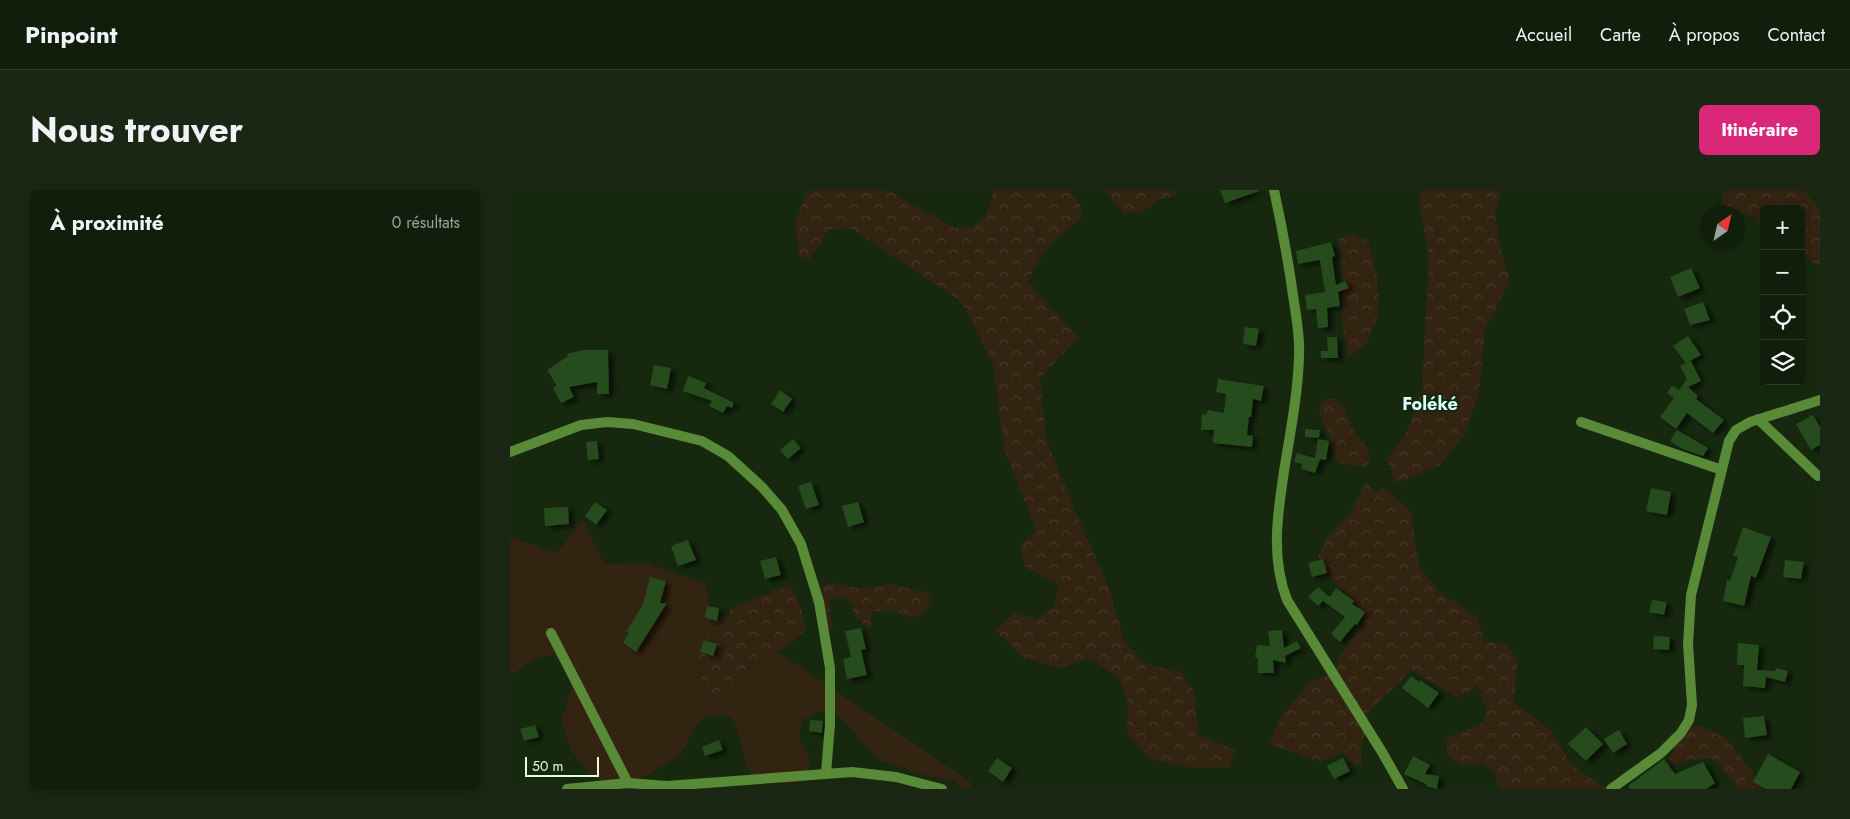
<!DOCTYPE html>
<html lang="fr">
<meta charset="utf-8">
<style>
body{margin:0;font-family:Jost,sans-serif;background:#192714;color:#f1f3f6}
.controls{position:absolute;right:15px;top:15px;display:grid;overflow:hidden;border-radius:8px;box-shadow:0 2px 8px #0003}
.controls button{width:45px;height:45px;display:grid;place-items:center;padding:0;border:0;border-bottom:1px solid #303d2c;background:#101f0b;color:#f1f3f6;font:25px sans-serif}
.compass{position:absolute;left:1190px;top:15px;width:45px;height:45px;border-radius:50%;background:#101f0b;box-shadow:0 2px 8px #0003;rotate:34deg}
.scale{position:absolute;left:15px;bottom:12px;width:74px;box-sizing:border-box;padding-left:5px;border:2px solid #e4ffd6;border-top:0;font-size:14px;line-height:18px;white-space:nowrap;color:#e4ffd6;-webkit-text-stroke:4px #16290f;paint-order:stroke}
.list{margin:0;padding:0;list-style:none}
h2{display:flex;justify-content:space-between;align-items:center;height:65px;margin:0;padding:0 20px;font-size:21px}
h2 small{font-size:16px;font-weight:400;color:#9ca29d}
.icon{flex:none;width:28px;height:28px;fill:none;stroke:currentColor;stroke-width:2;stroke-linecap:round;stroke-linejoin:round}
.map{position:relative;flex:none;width:1310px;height:599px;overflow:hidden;border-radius:8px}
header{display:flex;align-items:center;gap:30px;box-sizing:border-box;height:70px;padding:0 25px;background:#101f0b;border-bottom:1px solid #303d2c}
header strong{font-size:24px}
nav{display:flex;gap:28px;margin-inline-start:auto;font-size:18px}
.intro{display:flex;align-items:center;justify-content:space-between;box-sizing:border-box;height:120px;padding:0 30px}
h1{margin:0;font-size:35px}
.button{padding:12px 22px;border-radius:8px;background:#db2777;color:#fff;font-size:18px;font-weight:700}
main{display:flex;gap:30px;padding:0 30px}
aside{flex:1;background:#101f0b;border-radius:8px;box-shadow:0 2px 8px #0003}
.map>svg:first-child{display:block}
.green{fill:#332311}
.forest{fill:url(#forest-crowns)}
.building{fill:#264b1a;filter:url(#shadow)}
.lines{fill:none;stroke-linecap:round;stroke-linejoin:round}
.minor{stroke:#598a38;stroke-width:10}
.tertiary{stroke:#598a38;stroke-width:10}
.labels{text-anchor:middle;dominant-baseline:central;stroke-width:4;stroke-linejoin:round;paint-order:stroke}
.quarter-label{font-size:18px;font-weight:bold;fill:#d8fffc;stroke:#16290f}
</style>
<header>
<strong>Pinpoint</strong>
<nav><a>Accueil</a><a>Carte</a><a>À propos</a><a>Contact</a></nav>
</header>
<div class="intro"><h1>Nous trouver</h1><a class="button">Itinéraire</a></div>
<main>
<aside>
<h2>À proximité<small>0 résultats</small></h2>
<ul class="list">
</ul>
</aside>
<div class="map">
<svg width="1310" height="599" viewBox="0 0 1310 599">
<defs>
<pattern id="forest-crowns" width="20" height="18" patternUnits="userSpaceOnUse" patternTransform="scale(1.25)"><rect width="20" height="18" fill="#332311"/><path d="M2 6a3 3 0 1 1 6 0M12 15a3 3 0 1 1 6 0" fill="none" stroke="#473928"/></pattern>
<filter id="shadow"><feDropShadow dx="5" dy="3" stdDeviation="2.5" flood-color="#0009"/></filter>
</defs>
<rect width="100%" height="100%" fill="#16290f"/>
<path class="green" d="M73,330L94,373L138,374L196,393L199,415L219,429L218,440L197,444L223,496L236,480L267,461L459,591L463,599H453L445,591L417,586L368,569L329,526L309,522L292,530L289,548L299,567V577L291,593H262L244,587L238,579L226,536L222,528L213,525L196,527L188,533L170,566L126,591L107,596L87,591L79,584L60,559L51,530L66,484C59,479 52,471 44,467C32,461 7,479 0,488V347L47,363Z"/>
<path class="forest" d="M297,0H377L445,38L464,36L476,25L484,0H560L571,16V29C544,50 533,58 518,91L535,112L569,147L530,188L536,248L559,307L598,395L614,450L634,473L672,482L685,505L686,524L689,545L726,560L718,578L676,577L639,569L617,542L618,513L609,489L581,468L549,478L512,467L485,440L506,422L526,430L544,416L549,395L515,377L510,356L526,340L494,258L483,173L451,111L342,39H319L299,70L289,65L285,33Z
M597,0H666V5L646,11L631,24L613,21L596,2Z
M912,0H991L985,24L991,61L1000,91L975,140L969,203L955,244L929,276L886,293L877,269L897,242L912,198L919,68L909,14Z
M1213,0H1293L1310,19V76L1291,66V19H1254V41L1245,26L1212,21Z
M841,43L858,51L867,84L869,123L856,154L839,167L835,153L832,129L833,93L829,49Z
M825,208L834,217L843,240L857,257L861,272L853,277L827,273L819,244L810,226L809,218L815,209Z
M856,292L865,303L873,297L902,322L904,346L910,378L931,403L967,427L974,451L997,455L1008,470L1003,513L1040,539L1061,574L1086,592L1100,599H989L985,582L971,574L952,576L936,564L937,548L973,533L976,520L968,495L948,508L901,480L858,523L855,544L851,557L852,574L844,575L833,562L812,572L759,554L772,525L799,493L827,480L829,466L853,436V420L824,392L808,367L815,351L842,320Z
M323,393L352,399L383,394L406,401L418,402L421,413L414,422L404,428L377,420L361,422L360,439L343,425V416L335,408H326L319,411L321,430L324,438L319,440C313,428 302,418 301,405L310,397Z
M280,395L289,411L296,440L278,455L236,480L223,496L202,504L192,495L188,451L197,444L218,440L220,418Z
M1192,536L1217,549L1255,599H1227L1224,591L1202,568L1181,570L1164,575L1159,570L1167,552L1176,538Z"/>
<path class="building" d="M710,0H749V1L715,13Z
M821,52L825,66L822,67L826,95L835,91L839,98L828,102L830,116L817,118L818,137L808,138L806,119L797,120L795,105L815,102L810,70L788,74L786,61Z
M1181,78L1190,98L1168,107L1160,87Z
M1193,112L1200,130L1180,135L1174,119Z
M735,137L749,139L746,156L733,154Z
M1178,146L1191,165L1176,173L1163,156Z
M817,147H827L828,168H811V161H818Z
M73,160H98L99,204H87V192L59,197L64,207L51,213L43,198L47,196L37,180L58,166L57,164Z
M1181,171L1191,191L1178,197L1188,206L1186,209L1214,230L1203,243L1177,223L1166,239L1150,227L1164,208L1157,203L1162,196L1169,200L1177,189L1170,176Z
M144,175L161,178L157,199L140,195Z
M178,186L196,193L194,198L224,213L222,218L217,216L213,223L199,216L202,211L173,201Z
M708,189L754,196L751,211L743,209L741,227H739L737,245L743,246L742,257L703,253L704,240H691L692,224L696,225L698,220L714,223L716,204L706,202Z
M270,200L282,209L273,222L261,214Z
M1303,225L1310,237V255L1301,260L1286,234Z
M795,239L810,240L809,248L795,247Z
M1167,240L1198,258L1193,266L1172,259L1160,251Z
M283,249L291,258L278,269L270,260Z
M808,249L819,251L816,270L810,269L805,283L791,279L792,274L784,272L787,263L805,268Z
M87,251L89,269L78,270L76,252Z
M301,292L309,315L296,319L288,296Z
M1141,298L1161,302L1157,325L1136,321Z
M85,312L97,320L86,335L75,326Z
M348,312L354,332L338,337L332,316Z
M58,317L59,334L35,336L34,318Z
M1233,337L1261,347L1246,388L1241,386L1234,416L1213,411L1217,390L1220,391L1228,367L1223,366Z
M178,350L186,370L168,376L161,356Z
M266,367L271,385L255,389L250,371Z
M813,369L817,383L802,387L798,373Z
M1275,370L1294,372L1291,389L1273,387Z
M140,387L156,391L150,413H157L126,462L113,453L119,443L116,442L133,414Z
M808,397L820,407L826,398L844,411L842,414L855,422L847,435L845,434L830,452L821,444L835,427L813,411L808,416L798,407Z
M1142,410L1157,412L1154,425L1139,422Z
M197,416L209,418L207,431L195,428Z
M351,438L356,459L351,460L357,485L337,489L333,469L341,467L335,441Z
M772,440L774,458L787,451L791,458L775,466L776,473L763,470L764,483H748V468H745L747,455L760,456L758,441Z
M1144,446L1160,447L1159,460L1143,459Z
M194,450L207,454L203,466L190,462Z
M1228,453L1249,455L1247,480L1265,481L1266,478L1278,481L1275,492L1256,487L1255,498L1233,496L1234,475H1227Z
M901,486L909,492L910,490L929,503L918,518L892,498Z
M1254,526L1257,545L1235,548L1233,528Z
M300,530L313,531L312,543L299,541Z
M25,535L29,547L14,551L10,539Z
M1076,537L1093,554L1076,571L1058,554Z
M1109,540L1117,554L1103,563L1094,549Z
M209,550L213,560L195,566L192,557Z
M1258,564L1290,582L1281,599H1256L1243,592Z
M903,566L920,575L915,584L929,586L927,599L916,596V594L894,584Z
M487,568L502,578L493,592L478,581Z
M833,568L840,581L824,589L817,576Z
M1154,569L1165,584L1193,572L1205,593L1196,599H1120L1118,596Z"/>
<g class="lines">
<path class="minor" d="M1248,229L1308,286
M1071,232L1212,280
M0,262L71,235L97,232L123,234L192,251L218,266L252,297L272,320L291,354L309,412L320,478V534L316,583
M41,443L118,593
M1101,599L1151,563L1171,543L1179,530L1182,515L1178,454L1181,405L1219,251L1226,240L1240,232L1310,210"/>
<path class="tertiary" d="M764,0C772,37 779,75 784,112C787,130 790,148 789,166C788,202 781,239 775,275C768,321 760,366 777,410L872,562L893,599
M57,599L118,593L157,596L342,582L386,587L432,599"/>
</g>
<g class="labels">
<g class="quarter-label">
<text x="920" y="214">Foléké</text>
</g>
</g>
</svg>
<div class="controls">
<button>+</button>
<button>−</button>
<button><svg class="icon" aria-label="locate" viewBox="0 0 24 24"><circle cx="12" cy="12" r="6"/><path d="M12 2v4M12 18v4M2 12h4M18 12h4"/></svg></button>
<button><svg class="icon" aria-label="layers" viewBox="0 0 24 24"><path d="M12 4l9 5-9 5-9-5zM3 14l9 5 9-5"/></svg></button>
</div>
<svg class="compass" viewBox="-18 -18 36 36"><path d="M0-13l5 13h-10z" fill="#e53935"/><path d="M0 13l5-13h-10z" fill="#9ca29d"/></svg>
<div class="scale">50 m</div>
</div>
</main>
